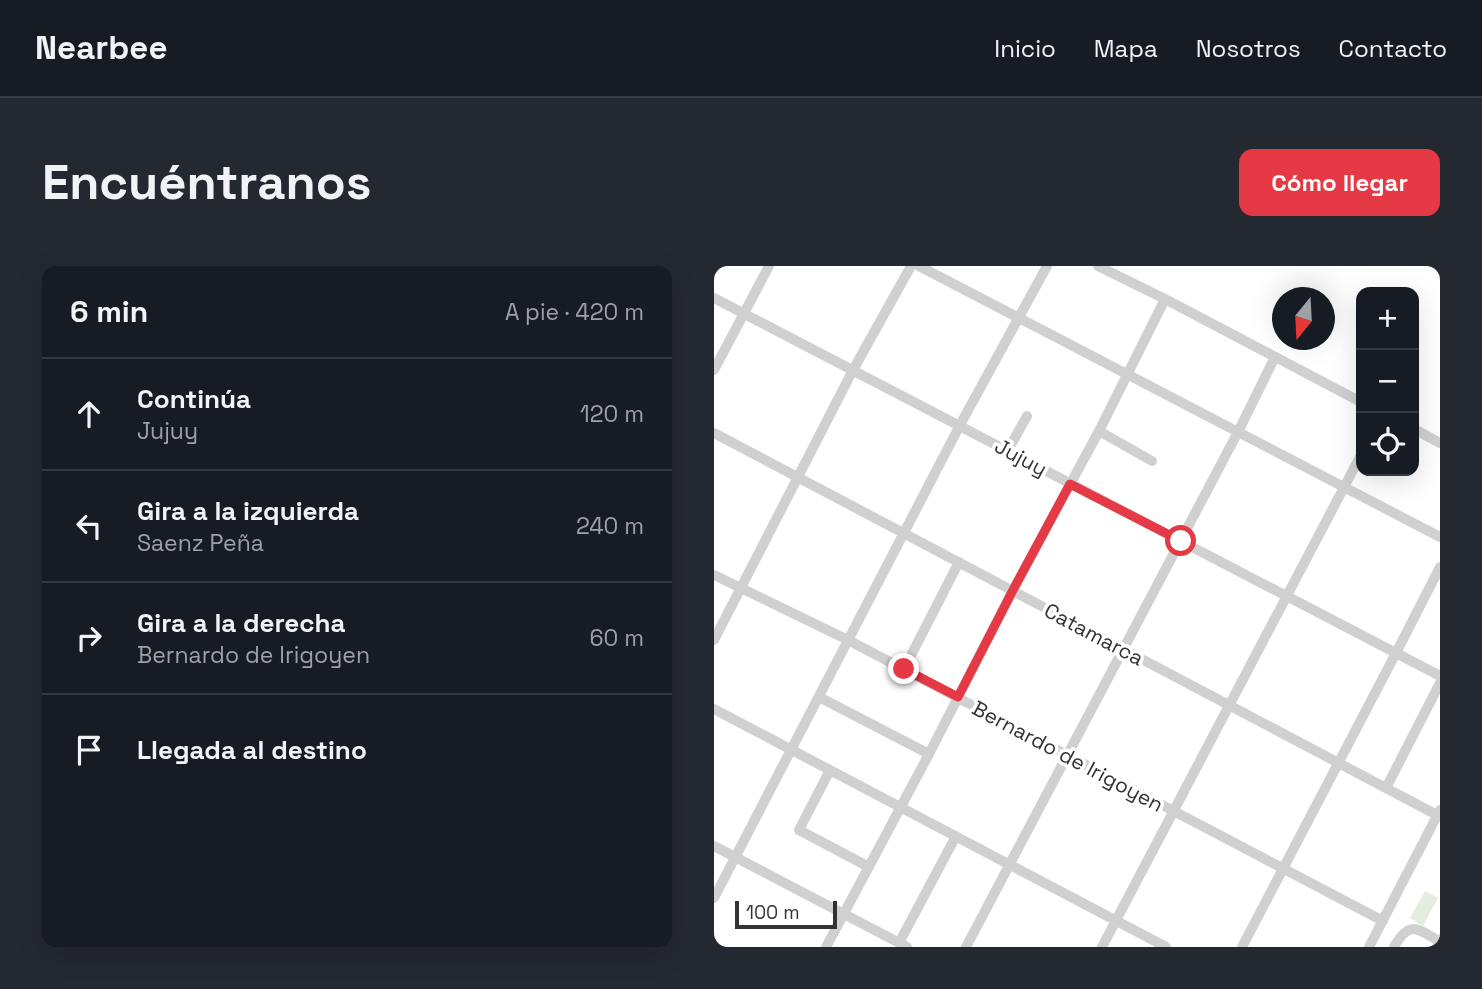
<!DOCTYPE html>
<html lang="es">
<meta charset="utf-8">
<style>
body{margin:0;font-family:"Space Grotesk",sans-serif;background:#242831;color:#f1f3f6}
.controls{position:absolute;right:21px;top:21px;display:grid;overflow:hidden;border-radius:14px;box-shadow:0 7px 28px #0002}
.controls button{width:63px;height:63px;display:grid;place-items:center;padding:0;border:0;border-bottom:2px solid #363941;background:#171b24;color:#f1f3f6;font:35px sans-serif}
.compass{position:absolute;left:558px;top:21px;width:63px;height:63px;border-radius:50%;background:#171b24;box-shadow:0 7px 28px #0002;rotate:198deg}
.scale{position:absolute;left:21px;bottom:18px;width:102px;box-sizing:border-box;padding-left:7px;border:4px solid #333;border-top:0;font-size:19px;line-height:24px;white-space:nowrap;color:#333;-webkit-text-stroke:5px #fff;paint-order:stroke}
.stop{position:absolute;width:21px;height:21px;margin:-16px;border:5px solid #e63946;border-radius:50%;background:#fff}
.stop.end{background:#e63946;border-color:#fff;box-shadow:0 2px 7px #0008}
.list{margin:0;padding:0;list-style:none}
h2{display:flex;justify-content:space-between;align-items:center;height:91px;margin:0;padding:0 28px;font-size:30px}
h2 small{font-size:23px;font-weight:400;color:#9ea1a6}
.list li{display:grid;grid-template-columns:46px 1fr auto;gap:21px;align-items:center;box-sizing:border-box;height:112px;padding:0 28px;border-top:2px solid #363941}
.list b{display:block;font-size:26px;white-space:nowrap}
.list p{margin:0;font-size:23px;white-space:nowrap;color:#9ea1a6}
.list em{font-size:23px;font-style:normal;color:#9ea1a6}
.icon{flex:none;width:38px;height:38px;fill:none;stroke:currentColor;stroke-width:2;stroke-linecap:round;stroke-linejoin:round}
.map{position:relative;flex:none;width:726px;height:681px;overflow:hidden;border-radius:14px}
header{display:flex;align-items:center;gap:42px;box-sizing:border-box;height:98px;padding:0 35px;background:#171b24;border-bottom:2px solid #363941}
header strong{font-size:33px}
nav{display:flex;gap:38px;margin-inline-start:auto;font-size:24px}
.intro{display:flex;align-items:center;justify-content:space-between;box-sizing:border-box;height:168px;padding:0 42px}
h1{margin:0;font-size:49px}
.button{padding:18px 32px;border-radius:14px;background:#e63946;color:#fff;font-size:24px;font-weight:700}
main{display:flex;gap:42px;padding:0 42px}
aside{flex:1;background:#171b24;border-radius:14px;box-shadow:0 7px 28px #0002}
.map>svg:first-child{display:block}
.green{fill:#e6ecdf}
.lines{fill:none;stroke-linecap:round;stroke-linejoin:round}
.minor{stroke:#d0d0d0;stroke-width:10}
.route{stroke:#e63946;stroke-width:9}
.labels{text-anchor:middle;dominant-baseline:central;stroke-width:7;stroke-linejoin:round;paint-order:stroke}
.street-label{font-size:21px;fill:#333;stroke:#fff}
</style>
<header>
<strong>Nearbee</strong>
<nav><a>Inicio</a><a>Mapa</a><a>Nosotros</a><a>Contacto</a></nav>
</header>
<div class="intro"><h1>Encuéntranos</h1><a class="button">Cómo llegar</a></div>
<main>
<aside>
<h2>6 min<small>A pie · 420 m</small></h2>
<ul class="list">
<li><svg class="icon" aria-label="ahead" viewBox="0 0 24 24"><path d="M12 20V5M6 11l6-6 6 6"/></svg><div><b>Continúa</b><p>Jujuy</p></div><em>120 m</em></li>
<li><svg class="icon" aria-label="left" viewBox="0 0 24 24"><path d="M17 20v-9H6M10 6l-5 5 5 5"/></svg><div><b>Gira a la izquierda</b><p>Saenz Peña</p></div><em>240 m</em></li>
<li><svg class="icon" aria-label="right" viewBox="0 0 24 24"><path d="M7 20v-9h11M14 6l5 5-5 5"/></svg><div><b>Gira a la derecha</b><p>Bernardo de Irigoyen</p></div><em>60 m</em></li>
<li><svg class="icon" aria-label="arrive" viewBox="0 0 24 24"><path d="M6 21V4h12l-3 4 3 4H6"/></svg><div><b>Llegada al destino</b></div></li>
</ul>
</aside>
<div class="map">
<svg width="726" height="681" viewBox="0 0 726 681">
<rect width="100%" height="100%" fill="#fff"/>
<path class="green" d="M711,625L724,632L709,660L696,652Z"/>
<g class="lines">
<path class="minor" d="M205,0L726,271
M384,0L451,33L647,136
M0,32L726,410
M0,104L55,0
M700,163L726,177
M385,165L438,195
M0,167L723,549
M294,184L313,150
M0,309L134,374L669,655
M0,374L139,104L197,0
M190,403L245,296
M105,431L215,488
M0,443L452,681
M116,504L85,564L155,601
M672,522L726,417
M0,580L193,681
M0,632L246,159L333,0
M185,677L242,570
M112,681L215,488L299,324L385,165L451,33
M252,681L524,166L561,91
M388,681L647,189
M528,681L682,387L726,301
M655,681L726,544
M680,681C695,654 703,662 726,676"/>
</g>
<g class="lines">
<path class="route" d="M190,403L244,431L299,324L356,218L467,275"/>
</g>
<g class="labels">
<g class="street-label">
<text transform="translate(307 191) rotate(28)">Jujuy</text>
<text transform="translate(380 368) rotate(28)">Catamarca</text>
<text transform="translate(354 490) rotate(28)">Bernardo de Irigoyen</text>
</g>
</g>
</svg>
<div class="controls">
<button>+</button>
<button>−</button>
<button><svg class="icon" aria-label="locate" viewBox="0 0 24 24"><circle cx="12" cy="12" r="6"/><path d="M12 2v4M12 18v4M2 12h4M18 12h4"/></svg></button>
</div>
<svg class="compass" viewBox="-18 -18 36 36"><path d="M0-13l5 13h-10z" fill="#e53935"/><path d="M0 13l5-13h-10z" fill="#9ea1a6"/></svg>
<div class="scale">100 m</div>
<div class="stop" style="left:467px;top:275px"></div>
<div class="stop end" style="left:190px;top:403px"></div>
</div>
</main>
